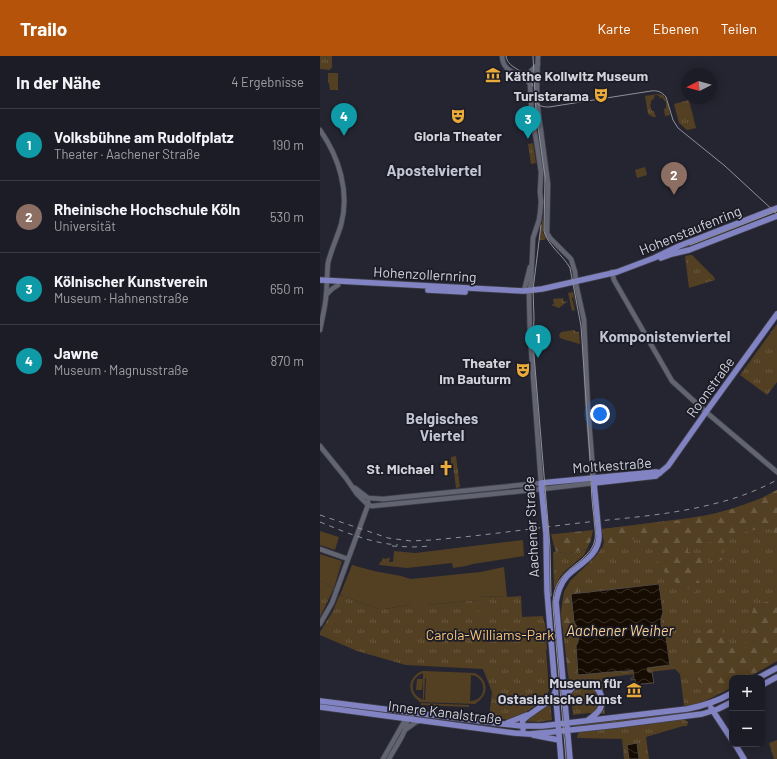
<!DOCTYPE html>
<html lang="de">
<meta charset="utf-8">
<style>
body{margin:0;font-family:Barlow,sans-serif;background:#24252d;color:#f1f3f6}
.controls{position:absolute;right:12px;bottom:12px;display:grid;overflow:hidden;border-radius:8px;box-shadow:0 2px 10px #0003}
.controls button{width:36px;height:36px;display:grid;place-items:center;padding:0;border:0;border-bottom:1px solid #393a42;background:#1b1c25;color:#f1f3f6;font:20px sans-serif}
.compass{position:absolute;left:361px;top:12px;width:36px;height:36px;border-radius:50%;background:#1b1c25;box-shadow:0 2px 10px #0003;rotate:264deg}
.you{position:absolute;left:280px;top:358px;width:14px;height:14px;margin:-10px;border:3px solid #fff;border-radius:50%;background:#1a73e8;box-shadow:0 0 0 6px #1a73e833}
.badge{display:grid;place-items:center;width:26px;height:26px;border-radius:50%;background:#b45309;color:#fff;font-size:13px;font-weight:700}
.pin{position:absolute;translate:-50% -33px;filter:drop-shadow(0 1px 2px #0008)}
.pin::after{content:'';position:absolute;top:21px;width:14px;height:12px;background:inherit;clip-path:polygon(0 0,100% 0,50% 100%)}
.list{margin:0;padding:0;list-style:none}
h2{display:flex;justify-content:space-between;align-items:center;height:52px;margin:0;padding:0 16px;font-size:17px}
h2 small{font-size:13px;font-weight:400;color:#a0a1a7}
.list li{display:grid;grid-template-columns:26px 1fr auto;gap:12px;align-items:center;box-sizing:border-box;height:72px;padding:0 16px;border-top:1px solid #393a42}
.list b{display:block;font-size:15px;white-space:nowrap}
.list p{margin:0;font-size:13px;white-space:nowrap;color:#a0a1a7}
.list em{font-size:13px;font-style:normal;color:#a0a1a7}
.map{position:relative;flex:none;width:457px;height:703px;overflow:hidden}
header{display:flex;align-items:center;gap:24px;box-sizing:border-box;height:56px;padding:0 20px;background:#b45309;color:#fff}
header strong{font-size:19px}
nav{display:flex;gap:22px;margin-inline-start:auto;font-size:14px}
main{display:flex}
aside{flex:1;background:#1b1c25}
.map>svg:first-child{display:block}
.grass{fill:url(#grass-tufts)}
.forest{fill:url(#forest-firs)}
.garden{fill:#533f22;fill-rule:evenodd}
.water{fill:url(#water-waves);stroke:#4f4842}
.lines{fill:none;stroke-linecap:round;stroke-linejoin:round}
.secondary-casing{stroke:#41414b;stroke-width:6}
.primary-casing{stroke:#41414b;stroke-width:7}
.secondary{stroke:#636472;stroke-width:4.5}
.primary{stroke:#8283c2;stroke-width:5.5}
.tram{stroke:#909099;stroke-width:1}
.rail{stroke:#909099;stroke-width:1;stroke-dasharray:5 5;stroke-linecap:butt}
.labels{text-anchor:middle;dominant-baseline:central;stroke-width:3.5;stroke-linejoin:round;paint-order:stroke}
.poi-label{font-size:14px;font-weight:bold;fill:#d3d3db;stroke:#1b1c27;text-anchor:end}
.street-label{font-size:14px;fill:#d3d3db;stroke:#1b1c27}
.park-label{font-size:14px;fill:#f9c679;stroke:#1b1c27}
.neighbourhood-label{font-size:15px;font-weight:bold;fill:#c3c4d4;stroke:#1b1c27}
.water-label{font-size:15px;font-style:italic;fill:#f8cf94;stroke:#1b1c27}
</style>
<header>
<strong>Trailo</strong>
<nav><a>Karte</a><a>Ebenen</a><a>Teilen</a></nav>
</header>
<main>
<aside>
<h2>In der Nähe<small>4 Ergebnisse</small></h2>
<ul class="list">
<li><span class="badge" style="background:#0f9aa8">1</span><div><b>Volksbühne am Rudolfplatz</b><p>Theater · Aachener Straße</p></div><em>190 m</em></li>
<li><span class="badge" style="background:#8d6e63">2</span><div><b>Rheinische Hochschule Köln</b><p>Universität</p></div><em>530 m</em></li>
<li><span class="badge" style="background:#0f9aa8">3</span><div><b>Kölnischer Kunstverein</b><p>Museum · Hahnenstraße</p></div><em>650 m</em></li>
<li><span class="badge" style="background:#0f9aa8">4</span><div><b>Jawne</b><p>Museum · Magnusstraße</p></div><em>870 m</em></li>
</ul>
</aside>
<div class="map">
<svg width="457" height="703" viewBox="0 0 457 703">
<defs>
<pattern id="grass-tufts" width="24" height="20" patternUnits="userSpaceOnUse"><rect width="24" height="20" fill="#533f22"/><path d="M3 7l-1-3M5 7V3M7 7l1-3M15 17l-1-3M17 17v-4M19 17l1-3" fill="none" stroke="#6b5a42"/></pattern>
<pattern id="forest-firs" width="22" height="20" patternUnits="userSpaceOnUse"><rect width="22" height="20" fill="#533f22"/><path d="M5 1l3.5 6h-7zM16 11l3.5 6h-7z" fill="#6b5a42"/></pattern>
<pattern id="water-waves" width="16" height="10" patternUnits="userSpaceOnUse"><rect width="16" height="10" fill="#160c01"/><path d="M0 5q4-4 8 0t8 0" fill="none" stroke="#372e25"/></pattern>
</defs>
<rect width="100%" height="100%" fill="#242531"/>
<path class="grass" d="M0,0H12V12H11L10,14L0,13Z
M8,17H18V34H10L9,27H8Z
M338,38L341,39L342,38C348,44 349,51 350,59L345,60L344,53L346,52V46C344,45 343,41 340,42L339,40L337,39H335L334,41V43C332,43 330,46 331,48L330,49L332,55H334L336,61H333L328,58L325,40Z
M369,44L376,72L367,74L359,67L354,48Z
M213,87L216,107L211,108L208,88Z
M325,111L327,119L317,122L315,114Z
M223,159V176L226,183L224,184H219Z
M370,199H372L394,221L395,224L369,232L365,200Z
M253,236L257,254L253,241L252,242L255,254L252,255L248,237Z
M243,242L244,246L248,245L239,252L231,249L234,248L233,243Z
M457,268V326L448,338L447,339L420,319Z
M254,274L256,276H259L260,288L256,287L240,282L239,279L241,276Z
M136,400L140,431L136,432L133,408H131V401Z
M457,434V605L427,622H412V631C397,639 381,649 364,650L360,618L355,613L282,622L285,658L269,657L253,659L241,558L244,536L250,525L275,501L283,490L284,486L282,473L369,462L394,458L408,454L440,443Z
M267,493L264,499L245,515L240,521L234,533L233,497L236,495L247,498Z
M0,525L14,532L0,561Z
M20,539L59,553H64L91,549H107L158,544V540L187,541L201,540L202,561L223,560L224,566L225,567L227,593L226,594L229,634C228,637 227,639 225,642C219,648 199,661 190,663C184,664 175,662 169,661L172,636L163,613L86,609L37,595L0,579V576L13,555L19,540Z
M230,645L232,664L218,666L204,665Z
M383,652L382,653C340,664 296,667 253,671V668L376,654Z
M363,663L368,666L367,670H363L326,681L329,703H304L302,683L257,682L258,677L263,675Z
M457,684V703H454L449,687Z"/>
<path class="forest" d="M457,434V480L448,470L430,475L424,476L419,479L406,485L401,493L402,504L395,506L392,486L368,489V496L387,501L389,508L382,514L377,523L381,528L375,536L351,524L337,506L339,496L328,485L300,481L288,493L283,490L284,486L282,473C341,466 404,464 457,434Z
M273,474L271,484L267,493L247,498L236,495L234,490L231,478H235Z
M248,529L258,530V536L249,538L251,568L242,569C241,556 241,541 248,529Z
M457,537V605L427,622H412V631L403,636L396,635L389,637C379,625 371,614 368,600L372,595L373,588L377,581L392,572L397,567L399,568C402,574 408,591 417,590C421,589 426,586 430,584C428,569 430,562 435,548L447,546Z
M252,587L255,618L248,619L245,588Z"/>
<path class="garden" d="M447,322L452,326L446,334L441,331Z
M0,475L19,481L15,494L0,489Z
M203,484L204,500L153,508L146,510L133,512L132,507L87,512L59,509L60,506H61L63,502L66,503L67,502H70L69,506H73L74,495L95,497Z
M0,498L22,505L14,532L0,525Z
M32,509L54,515L81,520L91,523L160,516L184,511L187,541L158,540L159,544L107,549H91L64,553H59L20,539Z
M179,548L180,556L159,558L158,551Z
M102,615H105L155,617C169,624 169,639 156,647V648L99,646V645C86,636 88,621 102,615ZM103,617V643H104L105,622H106L105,644C90,641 88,623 103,617ZM151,619C168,621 167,645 150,645Z
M97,623H103L102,634H96Z
M101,647L149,649V651L101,649Z"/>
<path class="water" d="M339,528L343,556L341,563V569L343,575L346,581L350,609L327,612L328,616H332L334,627L321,628V629L316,630L315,623L311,624V622H314L313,614L303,616V615L258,619L256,590L258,586L259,577L258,572L254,566L251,538Z
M317,687L319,703H309L307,689Z"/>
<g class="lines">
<g class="secondary-casing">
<path id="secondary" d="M201,18L209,17L218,8
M0,74C19,101 30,136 21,169C17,182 11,194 8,207C7,218 7,230 6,241C5,252 2,263 0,274
M292,216L294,224L352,325L386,356L457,416
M204,235L210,211
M6,239L12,233L18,229
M0,390L26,422L37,438L48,449
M35,432L48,442
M48,442L63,443L221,427L210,279L209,238L211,226L213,182L219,164L220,157L221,146L220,136L221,116L216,83L212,64L210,28C204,16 183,20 182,0
M48,449L52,450L222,433L274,427L268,353L264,264L256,228L255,216L251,203L230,182L227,177L228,128L217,45V25L218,0
M0,493L28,503
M0,568L12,547L48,449V446
M85,674L96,666L99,665
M63,703L84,666L95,657
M69,703C74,693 89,673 87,662"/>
</g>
<g class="primary-casing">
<path id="primary" d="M341,202L352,198L369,194L457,160
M0,224L204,235L222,233L297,216L334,202L359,190L457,152
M108,234L145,236
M438,622L457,612
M442,629L457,621
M245,643C247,639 250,633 254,630C270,619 288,637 280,653C277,658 272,661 268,664
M0,645L183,668L202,670H222L367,653C383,650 398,645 412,637
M0,651L164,673L194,677L209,678L232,676L297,669L382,658L398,653L412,646
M391,652L412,684
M187,667L207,659
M203,673L202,670L203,664L209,659L229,645L235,637
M213,679L239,684
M415,688L424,703
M241,703L227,535L226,478L221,427L336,416L340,417
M250,703L236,546C238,536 240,528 247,520C259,508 279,500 279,480L274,427L336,420L348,410L386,356L457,258"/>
</g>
<use href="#secondary" class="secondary"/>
<use href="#primary" class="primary"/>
<path class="tram" d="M186,0C188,15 208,12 213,30
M213,0L216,56L225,121L224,175C228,190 243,199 250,212L261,270L271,418C271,433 272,447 274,462C274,470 277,479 274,487C272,494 266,499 261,504C243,518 232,527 233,552L246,703
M215,44C218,50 222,51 229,51L331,35C337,34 342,36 346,41L353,64L358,72L405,110L457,158
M221,169L213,234L214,262L213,287L230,491L231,540
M370,189L457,155"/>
<path class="rail" d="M0,459L68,482L91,485L111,484C160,480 209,473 259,467C305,462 352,459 397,447C418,442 438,434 457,424
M0,466C25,476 50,487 78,489
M72,490L92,491L112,490"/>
</g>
<defs>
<g id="museum-bare" transform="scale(1.2)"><path d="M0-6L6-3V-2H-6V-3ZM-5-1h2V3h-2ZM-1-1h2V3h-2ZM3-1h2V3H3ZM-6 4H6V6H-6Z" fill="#eaaa39" stroke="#1b1c27" stroke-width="2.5" paint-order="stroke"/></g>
<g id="theatre-bare" transform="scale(1.2)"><path d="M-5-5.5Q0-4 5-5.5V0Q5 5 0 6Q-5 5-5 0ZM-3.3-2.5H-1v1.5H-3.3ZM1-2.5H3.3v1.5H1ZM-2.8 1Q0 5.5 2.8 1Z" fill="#eaaa39" stroke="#1b1c27" stroke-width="2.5" paint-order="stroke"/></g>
<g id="church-bare" transform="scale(1.2)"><path d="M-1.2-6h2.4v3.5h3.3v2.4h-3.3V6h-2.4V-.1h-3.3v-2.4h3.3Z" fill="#eaaa39" stroke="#1b1c27" stroke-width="2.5" paint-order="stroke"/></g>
</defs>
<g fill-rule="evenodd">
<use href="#museum-bare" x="173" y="19"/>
<use href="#theatre-bare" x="281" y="39"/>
<use href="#theatre-bare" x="138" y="60"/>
<use href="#theatre-bare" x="203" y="314"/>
<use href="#church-bare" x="126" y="412"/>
<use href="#museum-bare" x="314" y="634"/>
</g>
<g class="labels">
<g class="poi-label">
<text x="185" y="19" text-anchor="start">Käthe Kollwitz Museum</text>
<text x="269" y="39">Turistarama</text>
<text x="138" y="79" text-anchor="middle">Gloria Theater</text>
<text x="191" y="306">Theater<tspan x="191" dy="16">im Bauturm</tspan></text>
<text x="114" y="412">St. Michael</text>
<text x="302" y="626">Museum für<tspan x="302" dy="16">Ostasiatische Kunst</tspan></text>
</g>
<g class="street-label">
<text transform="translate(370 174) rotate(-22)">Hohenstaufenring</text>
<text transform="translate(105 218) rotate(3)">Hohenzollernring</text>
<text transform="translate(390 331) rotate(-54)">Roonstraße</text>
<text transform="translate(292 409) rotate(-4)">Moltkestraße</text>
<text transform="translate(211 471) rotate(-93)">Aachener Straße</text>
<text transform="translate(125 656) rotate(7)">Innere Kanalstraße</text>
</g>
<g class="park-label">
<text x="170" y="578">Carola-Williams-Park</text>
</g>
<g class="neighbourhood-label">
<text x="114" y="114">Apostelviertel</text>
<text x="345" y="280">Komponistenviertel</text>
<text x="122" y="362">Belgisches<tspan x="122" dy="17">Viertel</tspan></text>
</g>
<g class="water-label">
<text x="300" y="574">Aachener Weiher</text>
</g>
</g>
</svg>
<div class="controls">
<button>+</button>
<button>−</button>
</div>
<svg class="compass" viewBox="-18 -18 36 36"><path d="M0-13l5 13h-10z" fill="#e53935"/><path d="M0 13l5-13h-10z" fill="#a0a1a7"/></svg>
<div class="you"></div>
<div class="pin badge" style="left:218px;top:302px;background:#0f9aa8">1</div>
<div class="pin badge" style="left:354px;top:139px;background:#8d6e63">2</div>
<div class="pin badge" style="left:208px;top:83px;background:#0f9aa8">3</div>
<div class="pin badge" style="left:24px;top:80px;background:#0f9aa8">4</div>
</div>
</main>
